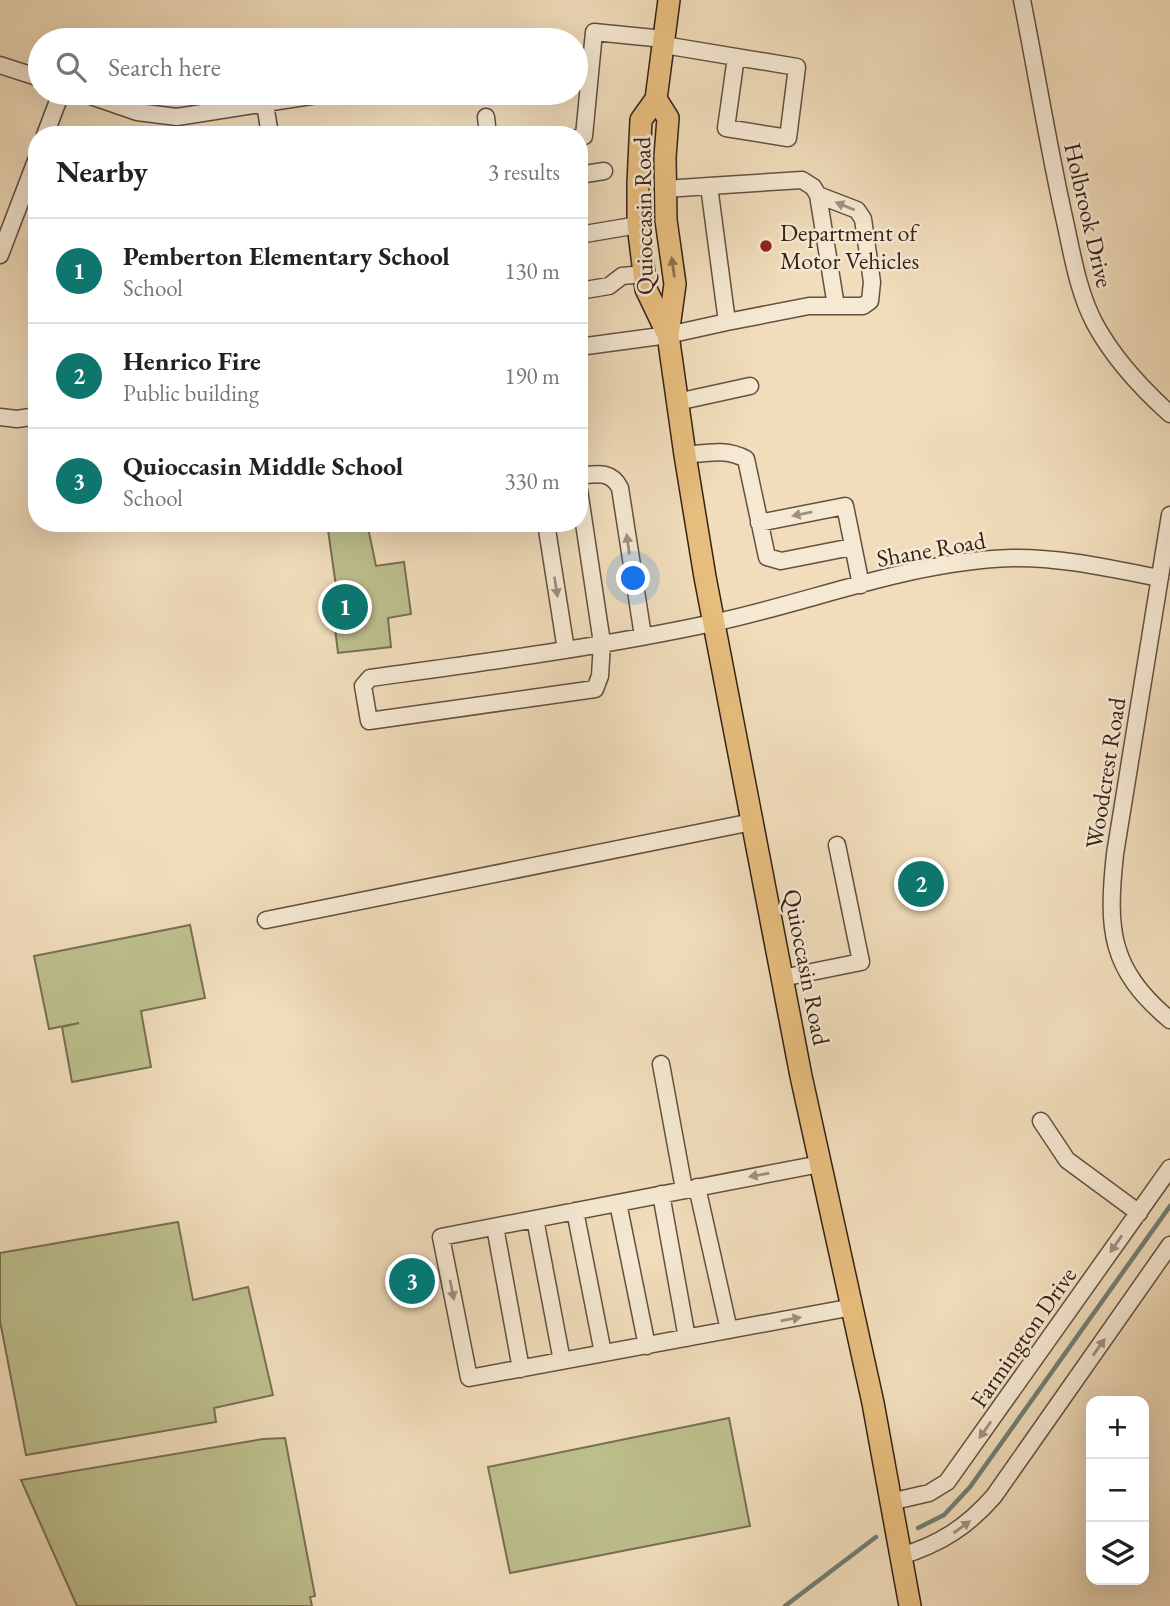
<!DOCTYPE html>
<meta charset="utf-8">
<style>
body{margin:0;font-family:"EB Garamond",serif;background:#f6f6f6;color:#222}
.controls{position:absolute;right:21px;bottom:21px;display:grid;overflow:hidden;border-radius:14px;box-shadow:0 7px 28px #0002}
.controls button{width:63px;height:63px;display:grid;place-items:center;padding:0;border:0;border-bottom:2px solid #e0e0e0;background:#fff;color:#222;font:35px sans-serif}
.you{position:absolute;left:634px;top:579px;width:24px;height:24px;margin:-18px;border:5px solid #fff;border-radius:50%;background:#1a73e8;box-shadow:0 0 0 10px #1a73e833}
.badge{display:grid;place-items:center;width:46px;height:46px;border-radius:50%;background:#0f766e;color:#fff;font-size:23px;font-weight:700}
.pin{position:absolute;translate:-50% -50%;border:4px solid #fff;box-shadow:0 2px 7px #0006}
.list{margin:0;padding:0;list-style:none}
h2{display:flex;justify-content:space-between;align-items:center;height:91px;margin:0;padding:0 28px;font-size:30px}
h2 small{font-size:23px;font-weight:400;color:#767676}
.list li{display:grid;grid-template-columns:46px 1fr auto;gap:21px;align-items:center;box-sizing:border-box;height:105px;padding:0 28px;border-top:2px solid #e0e0e0}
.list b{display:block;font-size:26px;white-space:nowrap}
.list p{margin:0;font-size:23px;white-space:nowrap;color:#767676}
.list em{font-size:23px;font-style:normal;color:#767676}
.icon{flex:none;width:38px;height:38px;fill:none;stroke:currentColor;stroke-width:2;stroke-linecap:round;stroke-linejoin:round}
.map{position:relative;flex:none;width:1170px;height:1606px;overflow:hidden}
.search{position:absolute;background:#fff;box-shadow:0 7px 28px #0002;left:28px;top:28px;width:560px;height:77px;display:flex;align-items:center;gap:18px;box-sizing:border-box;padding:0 24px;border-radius:38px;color:#767676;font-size:26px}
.panel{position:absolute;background:#fff;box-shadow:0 7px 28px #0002;left:28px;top:126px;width:560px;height:406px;border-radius:28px}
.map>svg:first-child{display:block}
.green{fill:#bdc08e;stroke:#787053;stroke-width:2}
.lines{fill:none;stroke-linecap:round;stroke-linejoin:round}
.stream{stroke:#727e74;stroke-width:4.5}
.minor-casing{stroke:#635041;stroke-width:19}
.major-casing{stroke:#342118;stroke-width:24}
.minor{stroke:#f6e9d3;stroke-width:16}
.major{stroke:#e8be7e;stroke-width:21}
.oneway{fill:#9f8f7f}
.oneway2{fill:#8e704b}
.poi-dot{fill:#8f2418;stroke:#f6e9d3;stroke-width:2.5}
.labels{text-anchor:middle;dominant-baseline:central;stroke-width:5;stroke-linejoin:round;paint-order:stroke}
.street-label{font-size:24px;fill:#342118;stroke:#f6e9d3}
.poi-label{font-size:24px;fill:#342118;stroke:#f6e9d3;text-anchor:start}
</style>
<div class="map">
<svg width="1170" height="1606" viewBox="0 0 1170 1606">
<rect width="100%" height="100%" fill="#f1ddbb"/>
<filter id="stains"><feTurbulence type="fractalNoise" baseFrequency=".00286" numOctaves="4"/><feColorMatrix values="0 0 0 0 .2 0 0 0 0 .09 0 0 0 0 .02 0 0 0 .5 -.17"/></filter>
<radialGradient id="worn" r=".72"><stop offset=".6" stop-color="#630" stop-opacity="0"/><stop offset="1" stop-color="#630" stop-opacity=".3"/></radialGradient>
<path class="green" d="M327,523H367L376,566L404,562L411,614L388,618L391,647L338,653L330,587L336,586Z
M190,925L205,998L141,1011L151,1067L72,1082L62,1027L79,1023L49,1029L34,956Z
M178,1222L193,1300L248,1287L273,1395L214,1408L216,1422L26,1455L0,1321V1253Z
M729,1418L750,1526L510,1573L488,1467Z
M285,1438L315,1596L310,1597L312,1606H77L21,1480L263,1439Z"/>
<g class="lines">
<path class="stream" d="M918,1528L944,1515L970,1487L1170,1206
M785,1606L876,1537"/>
<g class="minor-casing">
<path id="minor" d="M1022,0C1037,75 1049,151 1066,226C1073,259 1079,294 1095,324C1114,359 1140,387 1170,414
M664,45L797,67L788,138L726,128L736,57
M0,65L40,78
M82,93L137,112L177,117L330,93
M265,104L270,135
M486,117L488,135
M45,135L61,93
M579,137L584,136L594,32L664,39
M579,175L604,171
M709,186L802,180L813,187L818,195L836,306
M579,235L638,225
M0,255L37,158
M579,291L609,286L622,276L644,274
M727,322L809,306H863L870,301L872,282L863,219L857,210L818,195
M579,347L668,335L727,322L709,186L666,189
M677,402L750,386
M0,417L17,419L37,416
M685,455C707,453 726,448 746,459L767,557L781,561L852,547
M579,476C596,474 611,470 620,488L643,636
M579,490L602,643L600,676L595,689L369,721L363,686L370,678C486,662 602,647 717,622C814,601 912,561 1012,558C1061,557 1112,569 1160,578
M1170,515L1115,854C1107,929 1109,969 1170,1020
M546,523L566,650
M759,523L845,506L861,585
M266,920L752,822
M782,978L861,962L837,845
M661,1064L684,1189
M1041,1121L1067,1160L1139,1213
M820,1164L441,1237L469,1378L853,1307
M697,1187L729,1330
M661,1194L687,1338
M618,1203L647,1346
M575,1211L603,1353
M535,1219L562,1361
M495,1227L521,1369
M890,1502L929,1493L947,1482L1170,1168
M901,1556C940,1544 967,1527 994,1496L1170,1245"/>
</g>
<g class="major-casing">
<path id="major" d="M656,99L668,118L665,157L666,220L675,284L668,335L685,455L705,577L801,1076L873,1403L910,1606
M668,335L646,289L638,225V183L641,120L656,99L669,0"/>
</g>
<use href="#minor" class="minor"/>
<use href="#major" class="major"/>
</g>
<defs><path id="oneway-solid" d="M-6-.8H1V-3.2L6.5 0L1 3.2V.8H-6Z" transform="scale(1.75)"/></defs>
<g class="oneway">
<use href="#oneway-solid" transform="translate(845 206) rotate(-158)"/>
<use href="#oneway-solid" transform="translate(802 514) rotate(168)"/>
<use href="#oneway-solid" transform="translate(628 544) rotate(-98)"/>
<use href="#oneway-solid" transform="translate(556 587) rotate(81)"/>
<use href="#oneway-solid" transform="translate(759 1175) rotate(170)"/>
<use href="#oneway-solid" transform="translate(1116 1244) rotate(125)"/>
<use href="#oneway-solid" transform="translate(452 1290) rotate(79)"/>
<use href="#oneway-solid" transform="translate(791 1319) rotate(-10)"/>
<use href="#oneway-solid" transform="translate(1099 1347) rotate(-55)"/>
<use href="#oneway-solid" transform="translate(985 1430) rotate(125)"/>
<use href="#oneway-solid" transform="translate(962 1527) rotate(-36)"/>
</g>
<use class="oneway2" href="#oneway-solid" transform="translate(673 267) rotate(-98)"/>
<circle class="poi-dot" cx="766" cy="246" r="7"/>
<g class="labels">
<g class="street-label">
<text transform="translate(1089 215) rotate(77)">Holbrook Drive</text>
<text transform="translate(643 216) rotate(-91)">Quioccasin Road</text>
<text transform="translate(931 549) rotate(-10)">Shane Road</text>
<text transform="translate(1105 773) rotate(-81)">Woodcrest Road</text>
<text transform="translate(807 967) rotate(79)">Quioccasin Road</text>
<text transform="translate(1023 1337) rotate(-55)">Farmington Drive</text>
</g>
<g class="poi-label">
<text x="780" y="232">Department of<tspan x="780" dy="28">Motor Vehicles</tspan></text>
</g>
</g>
<rect width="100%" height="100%" filter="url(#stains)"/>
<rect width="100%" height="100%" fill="url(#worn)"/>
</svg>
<div class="controls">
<button>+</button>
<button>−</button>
<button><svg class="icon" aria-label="layers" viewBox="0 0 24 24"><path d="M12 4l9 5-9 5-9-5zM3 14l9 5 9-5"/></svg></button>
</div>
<div class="you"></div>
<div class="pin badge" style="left:345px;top:607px">1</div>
<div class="pin badge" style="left:921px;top:884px">2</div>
<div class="pin badge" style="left:412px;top:1281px">3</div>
<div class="search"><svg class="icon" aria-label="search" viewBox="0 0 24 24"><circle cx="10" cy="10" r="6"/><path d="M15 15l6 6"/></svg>Search here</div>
<section class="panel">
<h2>Nearby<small>3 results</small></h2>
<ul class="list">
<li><span class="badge">1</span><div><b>Pemberton Elementary School</b><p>School</p></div><em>130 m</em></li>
<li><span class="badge">2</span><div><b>Henrico Fire</b><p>Public building</p></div><em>190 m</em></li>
<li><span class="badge">3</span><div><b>Quioccasin Middle School</b><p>School</p></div><em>330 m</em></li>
</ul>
</section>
</div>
